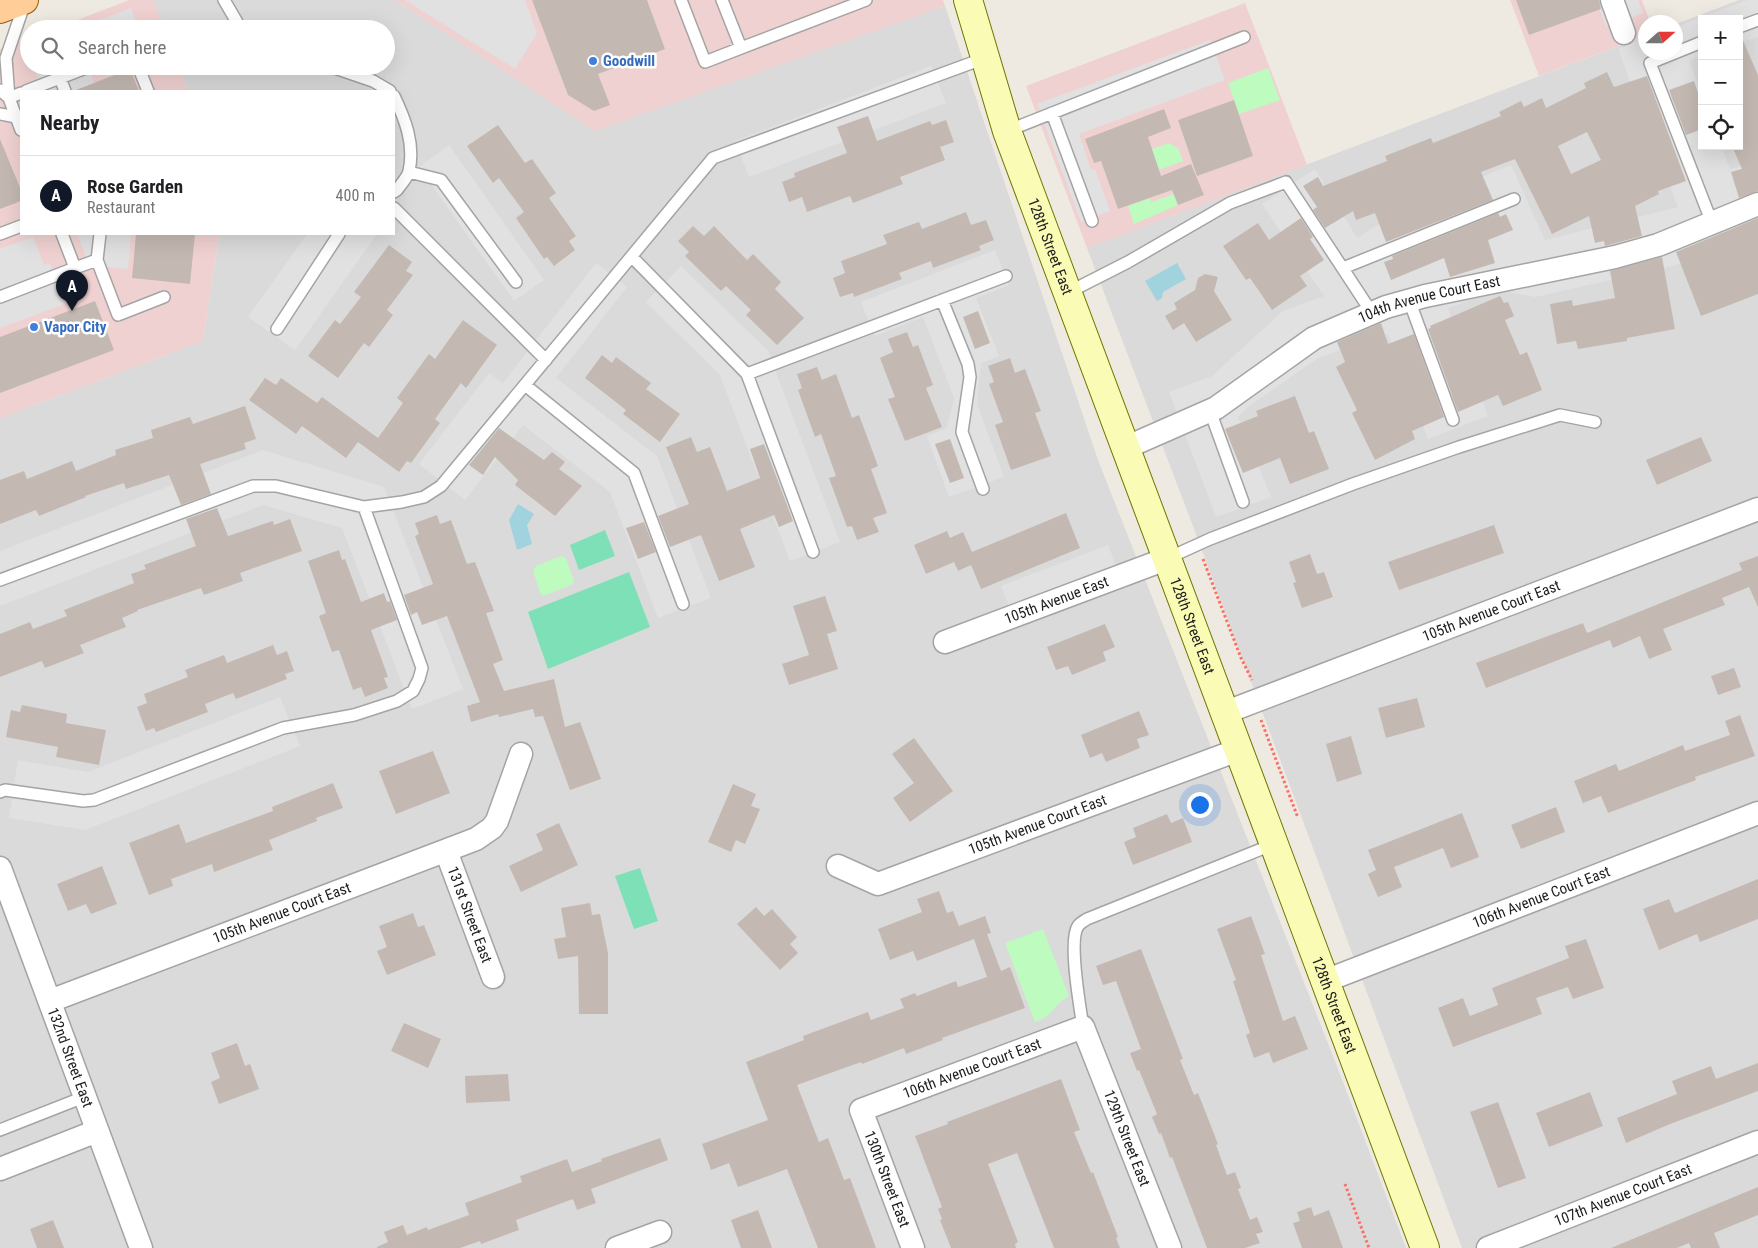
<!DOCTYPE html>
<meta charset="utf-8">
<style>
body{margin:0;font-family:"Roboto Condensed",sans-serif;background:#f2f2f2;color:#202124}
.controls{position:absolute;right:15px;top:15px;display:grid;overflow:hidden;border-radius:0px;box-shadow:0 5px 20px #0002}
.controls button{width:45px;height:45px;display:grid;place-items:center;padding:0;border:0;border-bottom:1px solid #e0e0e0;background:#fff;color:#202124;font:25px sans-serif}
.compass{position:absolute;left:1638px;top:15px;width:45px;height:45px;border-radius:50%;background:#fff;box-shadow:0 5px 20px #0002;rotate:69deg}
.you{position:absolute;left:1199px;top:804px;width:18px;height:18px;margin:-12px;border:4px solid #fff;border-radius:50%;background:#1a73e8;box-shadow:0 0 0 8px #1a73e833}
.badge{display:grid;place-items:center;width:32px;height:32px;border-radius:50%;background:#111827;color:#fff;font-size:16px;font-weight:700}
.pin{position:absolute;translate:-50% -41px;filter:drop-shadow(0 1px 2px #0008)}
.pin::after{content:'';position:absolute;top:26px;width:18px;height:15px;background:inherit;clip-path:polygon(0 0,100% 0,50% 100%)}
.list{margin:0;padding:0;list-style:none}
h2{display:flex;justify-content:space-between;align-items:center;height:65px;margin:0;padding:0 20px;font-size:21px}
h2 small{font-size:16px;font-weight:400;color:#757577}
.list li{display:grid;grid-template-columns:32px 1fr auto;gap:15px;align-items:center;box-sizing:border-box;height:80px;padding:0 20px;border-top:1px solid #e0e0e0}
.list b{display:block;font-size:19px;white-space:nowrap}
.list p{margin:0;font-size:16px;white-space:nowrap;color:#757577}
.list em{font-size:16px;font-style:normal;color:#757577}
.icon{flex:none;width:28px;height:28px;fill:none;stroke:currentColor;stroke-width:2;stroke-linecap:round;stroke-linejoin:round}
.map{position:relative;flex:none;width:1758px;height:1248px;overflow:hidden}
.search{position:absolute;background:#fff;box-shadow:0 5px 20px #0002;left:20px;top:20px;width:375px;height:55px;display:flex;align-items:center;gap:12px;box-sizing:border-box;padding:0 18px;border-radius:28px;color:#757577;font-size:19px}
.panel{position:absolute;background:#fff;box-shadow:0 5px 20px #0002;left:20px;top:90px;width:375px;height:145px;border-radius:0px}
.map>svg:first-child{display:block}
.residential{fill:#dbdada;fill-rule:evenodd}
.commercial{fill:#f0d1d1}
.park{fill:#bdfbbf}
.pitch{fill:#7ee0b6}
.parking{fill:#e1e1e1}
.water{fill:#a1d3de}
.building{fill:#c3b9b2;fill-rule:evenodd}
.lines{fill:none;stroke-linecap:round;stroke-linejoin:round}
.lane-casing{stroke:#a4a4a4;stroke-width:14}
.street-casing{stroke:#a4a4a4;stroke-width:25}
.secondary-casing{stroke:#6e7602;stroke-width:30}
.primary-casing{stroke:#965e00;stroke-width:30}
.path{stroke:#fd6e65;stroke-width:3;stroke-dasharray:2.5 2.5;stroke-linecap:butt}
.lane{stroke:#fff;stroke-width:11}
.street{stroke:#fff;stroke-width:22}
.secondary{stroke:#fafbb4;stroke-width:28}
.primary{stroke:#fecd98;stroke-width:28}
.shop-dot{fill:#3f7fe0;stroke:#fff;stroke-width:2}
.labels{text-anchor:middle;dominant-baseline:central;stroke-width:5;stroke-linejoin:round;paint-order:stroke}
.shop-label{font-size:15px;font-weight:bold;fill:#366cbe;stroke:#fff;text-anchor:start}
.street-label{font-size:15px;fill:#1d1d1d;stroke:#fff}
</style>
<div class="map">
<svg width="1758" height="1248" viewBox="0 0 1758 1248">
<rect width="100%" height="100%" fill="#eeeae2"/>
<path class="residential" d="M153,0H395L595,130L945,6L1098,460L1335,1061L1406,1248H0V418L203,341L219,234H394V91H188L178,66H386V29H164Z
M1739,0H1758V1248H1462L1196,534L1087,248L1645,36L1646,52H1676V24ZM1702,19H1739V146H1702Z"/>
<path class="commercial" d="M129,0H153L164,29H54Z
M395,0H943L945,6L595,131Z
M1510,0H1642L1650,22H1646L1645,36L1539,76Z
M1245,3L1307,165L1087,248L1026,86Z
M29,38V66H178L188,91H21V234H219L203,341L0,418V49Z"/>
<path class="park" d="M1268,68L1280,100L1239,114L1228,83Z
M1169,143L1178,148L1183,161L1159,170L1156,162L1127,158Z
M1174,194L1178,205L1134,224L1128,206L1150,198L1151,202Z
M561,556L566,558L574,582L571,585L543,596L540,593L533,570L536,566Z
M1043,929L1069,996C1053,1004 1055,1015 1035,1022L1005,943Z"/>
<path class="pitch" d="M605,530L615,556L579,570L570,545Z
M629,572L650,627L548,669L528,612Z
M640,868L658,921L634,929L615,876Z"/>
<path class="parking" d="M405,0H525L537,33L515,69Z
M1596,0H1638L1643,13L1606,27Z
M1747,0H1758V37L1739,43V19H1702V56L1689,60L1702,95V146H1721L1730,169L1758,162V235L1697,260L1536,297L1498,290L1448,308L1488,416L1428,439L1388,334L1318,358L1249,406L1238,417L1271,497L1216,517L1169,392L1212,376L1283,311L1324,296L1262,204L1315,169L1357,238L1395,214L1511,165L1545,240L1678,207L1618,49L1645,38L1646,52H1676V27Z
M131,8L139,29H77Z
M1210,40L1225,80L1079,134L1091,170L1095,169L1110,211L1081,222L1037,104Z
M33,66H95L89,69L97,91H42Z
M931,66L946,103L749,177L735,141Z
M449,145L544,280L514,301L419,167Z
M77,234H131L128,269L89,265Z
M307,234H377L295,350L248,317Z
M33,237L44,265L50,263L65,304L0,328V249Z
M995,250L1009,285L976,298L999,356L981,363L977,404L1004,477L949,497L927,436L947,428L954,398L923,317L875,336L861,302Z
M596,263L627,287L556,378L657,456L711,598L658,618L610,492L523,425L465,500L419,464L489,373L503,383Z
M681,266L768,351L840,542L790,561L720,375L646,302Z
M263,450L384,487L463,689L412,709L342,528L263,505L0,606V551Z
M1108,545L1122,581L1015,622L1001,586Z
M280,697L300,746L85,830L9,818L18,760L88,772Z"/>
<path class="water" d="M1177,263L1186,279L1163,292L1162,298L1157,301L1145,281Z
M518,504L534,514L527,525L532,544L517,550L509,520Z"/>
<path class="building" d="M532,0H647L665,49L598,74L610,105L594,111L568,95Z
M1516,0H1599L1601,9L1529,35Z
M1740,34L1758,75V191L1739,198L1731,172L1742,169L1732,146H1739Z
M130,69L139,91H77L76,90Z
M1607,72L1614,87L1647,76L1686,181L1658,191L1659,194L1635,206L1642,236L1605,246L1604,241L1595,243L1589,216L1552,234L1515,159L1481,172L1493,200L1386,242L1375,213L1356,220L1353,211L1325,228L1313,210L1317,207L1303,186L1318,177L1323,186L1387,161L1385,156L1431,138L1433,143L1461,132L1501,116L1499,112L1521,101L1524,107L1542,98L1546,108L1586,88L1584,83ZM1587,132L1601,160L1571,174L1558,146Z
M1694,81L1702,104V129L1686,135L1669,90Z
M1234,100L1253,156L1197,176L1178,120Z
M1164,109L1171,128L1148,137L1161,176L1191,164L1204,195L1178,205L1172,190L1118,209L1101,161L1094,163L1085,139Z
M868,116L877,141L930,121L932,125L946,120L954,142L940,147L945,160L900,177L903,184L853,203L850,196L807,212L802,197L789,202L782,182L795,177L794,173L847,153L837,127Z
M498,125L525,163L532,159L556,193L549,198L576,236L569,241L575,250L554,266L547,257L544,259L516,218L524,212L499,178L493,183L467,146Z
M0,139L21,190V201L0,209Z
M966,212L971,225L986,220L994,240L979,246L981,250L933,268L931,261L899,273L902,279L854,297L853,293L840,297L833,278L845,273L841,261L887,244L883,235L919,222L922,229Z
M1498,213L1500,217L1506,214L1513,230L1488,240L1495,263L1450,277L1444,258L1391,280L1384,262L1393,259L1392,256Z
M1301,218L1313,237L1310,239L1324,260L1300,276L1307,286L1272,310L1250,278L1246,280L1223,246L1258,223L1269,240Z
M1758,218V294L1701,316L1676,252Z
M693,226L704,236L714,226L747,260L753,254L781,282L775,289L804,318L777,345L746,315L751,310L726,286L721,291L685,256L689,252L678,241Z
M136,234H195L190,284L132,278Z
M389,245L412,262L406,271L413,275L387,310L393,315L369,347L364,343L338,378L308,356L335,320L340,324L361,297L354,292Z
M1662,257L1675,329L1627,338V341L1578,349L1576,341L1557,344L1550,304L1572,300L1573,306L1615,298L1610,271Z
M1205,274L1218,277L1214,291L1232,320L1196,342L1184,323L1173,330L1165,316L1177,309L1174,303L1195,290L1198,278Z
M1500,296L1504,303L1508,302L1514,316L1505,320L1520,355L1527,352L1542,390L1503,406L1498,395L1458,412L1428,329L1431,328L1430,326Z
M95,301L114,350L0,393V337Z
M978,311L990,343L975,349L963,317Z
M463,320L497,345L466,388L461,383L435,419L440,423L411,463L407,461L399,472L358,442L346,458L302,426L296,434L249,400L265,378L276,385L281,378L317,403L322,397L378,438L403,403L397,398L429,354L435,359Z
M1381,323L1388,344L1414,334L1444,417L1412,431L1415,439L1375,460L1352,413L1357,410L1336,367L1345,362L1337,342Z
M907,332L913,347L918,345L933,385L926,388L942,427L905,441L888,399L895,397L880,358L893,352L888,339Z
M602,355L612,363L616,357L651,383L646,389L680,414L660,442L623,414L626,410L585,378Z
M1010,358L1015,373L1025,369L1041,411L1035,413L1051,456L1011,470L995,425L1003,422L989,384L994,382L988,366Z
M817,367L822,380L836,374L852,418L859,415L878,466L871,469L887,513L873,518L879,532L857,540L852,526L847,527L829,478L836,476L821,434L815,437L798,390L802,388L797,374Z
M1295,396L1309,433L1314,431L1329,469L1290,484L1280,458L1243,473L1225,429L1258,416L1256,411Z
M245,406L256,439L244,443L246,449L200,464L211,494L181,505L169,475L126,489L124,483L85,496L86,497L39,516L36,510L0,524V480L24,471L27,479L72,461L76,471L116,455L115,450L153,438L151,430L190,417L193,424Z
M499,428L544,460L552,452L565,462L559,469L582,486L555,516L515,485L518,480L495,457L483,475L469,465Z
M691,437L697,452L710,447L727,491L760,478L750,449L764,444L793,521L779,527L774,515L740,529L755,567L719,581L701,535L670,547L658,516L689,504L666,447Z
M1701,437L1712,461L1657,485L1646,460Z
M950,439L964,478L950,483L935,444Z
M217,508L228,536L273,521L274,525L290,519L302,551L240,573L243,581L204,595L201,588L137,610L138,611L122,618L126,627L80,645L84,653L45,668L42,661L0,677V634L30,622L33,629L67,616L64,610L134,583L131,574L146,569L144,565L196,546L186,519Z
M1066,513L1080,548L981,589L971,565L958,571L954,562L926,574L914,545L947,531L950,538L963,532L972,552Z
M437,515L440,524L451,520L467,564L475,562L494,611L486,613L503,660L493,664L504,691L554,679L565,727L580,722L601,779L570,790L543,716L535,717L533,709L499,717L498,714L471,722L467,706L480,702L447,616L422,625L417,612L411,615L404,595L433,584L415,536L419,534L415,523Z
M644,522L656,552L638,559L626,528Z
M1494,525L1504,553L1399,590L1388,562Z
M339,550L342,560L345,559L361,602L384,593L387,602L390,601L397,620L371,630L388,677L384,678L388,688L365,697L361,687L353,690L339,650L332,652L319,616L326,613L308,561Z
M1310,554L1317,574L1324,572L1333,597L1302,608L1293,583L1296,582L1289,562Z
M1758,556V607L1749,587L1722,598L1725,605L1663,629L1672,650L1649,659L1640,636L1613,648L1610,640L1486,688L1476,663L1583,623L1587,633L1742,570L1739,563Z
M825,596L837,631L827,634L838,669L789,685L782,664L809,655L793,606Z
M1105,624L1115,647L1103,652L1106,661L1072,675L1068,666L1056,670L1047,647Z
M273,645L277,655L287,651L294,671L285,674L287,679L236,699L233,693L205,704L208,712L156,732L154,728L146,731L137,707L147,703L144,694L188,677L185,670L224,655L227,663Z
M1734,668L1741,687L1718,695L1711,676Z
M1417,698L1425,727L1386,738L1378,708Z
M22,705L67,714L66,723L106,730L99,765L56,757L58,747L6,737L11,710L20,712Z
M1139,711L1149,735L1137,739L1140,748L1106,762L1102,753L1090,758L1081,735Z
M1740,715L1755,756L1695,777L1696,780L1608,813L1601,796L1583,803L1574,781L1616,764L1619,771L1683,745L1685,751L1730,735L1725,721Z
M1351,736L1362,774L1337,782L1326,744Z
M914,738L953,791L910,822L893,798L914,783L892,754Z
M433,751L450,793L396,814L379,771Z
M333,783L343,808L316,818L317,821L269,840L273,850L214,872L212,864L171,879L173,886L149,895L129,843L179,824L186,843L273,811L272,807Z
M733,784L756,794L751,806L760,809L745,844L736,840L731,852L708,842Z
M1556,807L1565,832L1521,849L1511,825Z
M1462,813L1479,857L1451,868L1443,848L1394,867L1402,887L1378,897L1368,874L1376,870L1368,850Z
M1167,814L1171,823L1183,818L1192,842L1133,865L1124,842L1136,837L1133,828Z
M559,823L578,865L521,892L509,866L543,850L536,834Z
M102,866L117,904L91,914L86,904L68,911L57,884Z
M1758,879V919L1700,942L1697,934L1659,950L1643,909L1669,899L1675,913Z
M939,891L947,913L953,911L959,926L985,916L991,933L987,934L1001,971L1010,967L1025,1008L942,1038L943,1040L906,1054L904,1048L862,1064L861,1062L797,1085L819,1142L828,1138L844,1180L850,1178L876,1248H818L787,1169L738,1187L729,1163L711,1170L702,1144L768,1120L746,1062L804,1040L803,1036L868,1012L871,1020L904,1008L900,999L915,993L917,996L956,981L958,987L987,977L974,939L917,961L913,951L890,960L878,929L922,912L917,899Z
M590,903L592,915L600,914L608,953V1014H579L578,956L558,959L554,939L566,937L561,908Z
M756,907L764,916L772,909L797,937L790,944L798,953L780,970L737,924Z
M413,913L418,927L424,925L436,955L387,975L377,951L387,947L379,926Z
M1251,916L1265,954L1261,955L1283,1021L1295,1016L1308,1049L1273,1063L1269,1052L1254,1058L1246,1035L1250,1033L1233,981L1236,980L1217,929Z
M1586,939L1604,988L1573,999L1568,987L1536,998L1542,1014L1453,1047L1438,1008L1463,998L1470,1016L1498,1005L1492,988L1569,958L1565,946Z
M1141,949L1183,1059L1180,1060L1194,1095L1198,1093L1218,1144L1216,1145L1227,1175L1235,1172L1241,1188L1238,1189L1250,1220L1257,1217L1263,1232L1256,1234L1260,1243L1245,1248H1207L1172,1157L1170,1158L1161,1133L1159,1134L1152,1117L1157,1114L1139,1070L1137,1071L1130,1053L1141,1049L1116,981L1103,985L1096,966Z
M404,1023L441,1039L428,1068L391,1051Z
M237,1043L245,1066L250,1064L259,1089L219,1104L211,1082L220,1078L211,1053Z
M1758,1063V1091L1670,1124L1626,1143L1617,1118L1677,1094L1672,1081L1711,1066L1716,1079Z
M508,1074L510,1101L466,1103L465,1076Z
M1061,1079L1080,1130L1074,1132L1091,1173L1093,1172L1118,1237L1116,1238L1120,1248H1054L1017,1153L988,1164L1018,1242L1015,1244L1016,1248H951L940,1220L942,1219L938,1209L942,1207L915,1136L948,1124L947,1122Z
M1590,1092L1603,1126L1549,1147L1536,1113Z
M1498,1102L1526,1178L1498,1188L1470,1112Z
M660,1138L668,1160L591,1189L596,1203L577,1210L573,1199L516,1220L519,1230L481,1244L480,1241L460,1248H377V1247L388,1242L384,1232L403,1225L407,1235L427,1227L428,1230L469,1215L465,1203L522,1182L520,1176L567,1159L572,1172L602,1161L601,1159Z
M1758,1187V1215L1714,1233L1720,1248H1691L1689,1243L1677,1248H1611Z
M1311,1207L1314,1216L1329,1210L1343,1248H1302L1293,1223L1300,1221L1297,1212Z
M758,1210L772,1248H741L731,1220Z
M53,1220L64,1248H37L30,1229Z"/>
<g class="lines">
<g class="lane-casing">
<path id="lane" d="M224,0L241,29
M681,0L705,62L741,48L722,0
M1739,27L1758,20
M1702,42L1650,63L1712,223
M741,48L866,0
M138,66L148,91
M329,66L373,81L390,91
M60,78L65,91
M0,90L9,98L6,58L25,2
M26,91L91,66
M21,93L9,98L21,130
M394,96C405,119 415,144 409,171C408,177 401,184 397,190L394,192
M1052,113L1092,221
M0,114L16,117
M1007,131L1244,37
M409,172L441,180L516,282
M394,208L546,360
M0,234L21,226
M632,257L747,374L813,552
M97,260L118,315L164,297
M75,268L97,260L100,234
M1343,268L1514,199
M1067,293L1128,262L1230,203L1286,182L1372,313
M0,297L75,268L62,234
M942,300L968,364L970,377L962,432L983,489
M1409,300L1453,420
M277,329L339,234
M747,374L1006,276
M525,385L634,473L683,604
M1210,411L1243,502
M1166,559L1210,539L1353,484L1459,447L1560,415L1595,422
M0,580L253,486H276L364,507L402,502L424,497L441,486L713,158L985,58
M0,792L5,790L83,801L94,800L283,728L354,715L397,701L413,691L419,679L422,668L364,507
M1083,1027C1080,1007 1068,941 1078,926C1080,923 1084,921 1087,919L1274,844
M0,1130L84,1097"/>
</g>
<g class="street-casing">
<g id="street">
<path d="M1612,0L1624,33"/>
<path id="s1" d="M1125,448L1216,408L1314,338L1386,307L1425,296L1615,257L1658,245L1758,204"/>
<path id="s2" d="M945,642L1166,559"/>
<path id="s3" d="M1224,713L1758,509"/>
<path id="s4" d="M446,851L493,977"/>
<path id="s5" d="M838,866L878,884L1238,750"/>
<path id="s6" d="M0,868L141,1248"/>
<path id="s7" d="M1325,981L1758,813"/>
<path id="s8" d="M50,1001L476,839L492,828L497,821L521,754"/>
<path d="M0,1169L97,1131"/>
<path d="M617,1248L660,1232"/>
<path id="s9" d="M913,1248L861,1110L1083,1027L1170,1248"/>
<path id="s10" d="M1488,1248L1758,1142"/>
</g>
</g>
<g class="secondary-casing">
<g id="secondary">
<path id="s11" d="M968,0L1007,131L1425,1248"/>
</g>
</g>
<g class="primary-casing">
<path id="primary" d="M0,9L24,0"/>
</g>
<path class="path" d="M1203,559L1241,658L1252,680
M1261,720L1298,818
M1345,1184L1369,1248"/>
<use href="#lane" class="lane"/>
<use href="#street" class="street"/>
<use href="#secondary" class="secondary"/>
<use href="#primary" class="primary"/>
</g>
<g class="shop-dot">
<circle cx="593" cy="61" r="5"/>
<circle cx="34" cy="327" r="5"/>
</g>
<g class="labels">
<g class="shop-label">
<text x="603" y="61">Goodwill</text>
<text x="44" y="327">Vapor City</text>
</g>
<g class="street-label">
<text stroke="none"><textPath href="#s11" startOffset="260">128th Street East</textPath></text>
<text stroke="none"><textPath href="#s1" startOffset="342">104th Avenue Court East</textPath></text>
<text stroke="none"><textPath href="#s2" startOffset="119">105th Avenue East</textPath></text>
<text stroke="none"><textPath href="#s3" startOffset="286">105th Avenue Court East</textPath></text>
<text stroke="none"><textPath href="#s11" startOffset="665">128th Street East</textPath></text>
<text stroke="none"><textPath href="#s5" startOffset="214">105th Avenue Court East</textPath></text>
<text stroke="none"><textPath href="#s7" startOffset="232">106th Avenue Court East</textPath></text>
<text stroke="none"><textPath href="#s8" startOffset="248">105th Avenue Court East</textPath></text>
<text stroke="none"><textPath href="#s4" startOffset="68">131st Street East</textPath></text>
<text stroke="none"><textPath href="#s11" startOffset="1070">128th Street East</textPath></text>
<text stroke="none"><textPath href="#s6" startOffset="202">132nd Street East</textPath></text>
<text stroke="none"><textPath href="#s9" startOffset="266">106th Avenue Court East</textPath></text>
<text stroke="none"><textPath href="#s9" startOffset="504">129th Street East</textPath></text>
<text transform="translate(887 1179) rotate(69)">130th Street East</text>
<text stroke="none"><textPath href="#s10" startOffset="145">107th Avenue Court East</textPath></text>
</g>
</g>
</svg>
<div class="controls">
<button>+</button>
<button>−</button>
<button><svg class="icon" aria-label="locate" viewBox="0 0 24 24"><circle cx="12" cy="12" r="6"/><path d="M12 2v4M12 18v4M2 12h4M18 12h4"/></svg></button>
</div>
<svg class="compass" viewBox="-18 -18 36 36"><path d="M0-13l5 13h-10z" fill="#e53935"/><path d="M0 13l5-13h-10z" fill="#757577"/></svg>
<div class="you"></div>
<div class="pin badge" style="left:72px;top:311px">A</div>
<div class="search"><svg class="icon" aria-label="search" viewBox="0 0 24 24"><circle cx="10" cy="10" r="6"/><path d="M15 15l6 6"/></svg>Search here</div>
<section class="panel">
<h2>Nearby<small></small></h2>
<ul class="list">
<li><span class="badge">A</span><div><b>Rose Garden</b><p>Restaurant</p></div><em>400 m</em></li>
</ul>
</section>
</div>
